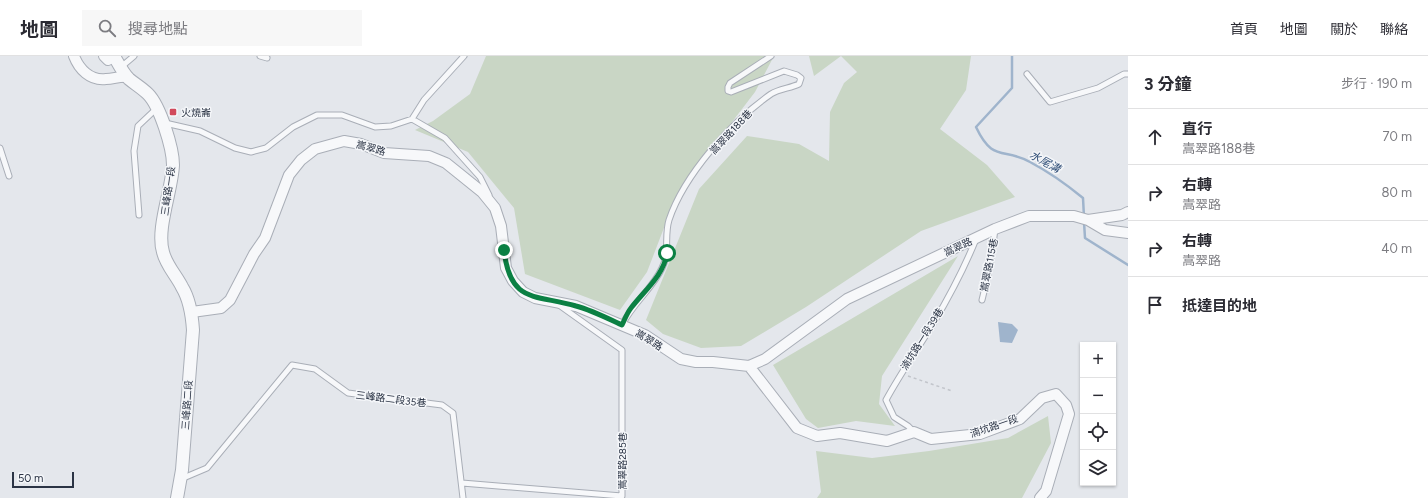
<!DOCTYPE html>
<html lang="zh-TW">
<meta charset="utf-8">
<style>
body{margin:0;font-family:Figtree,"Noto Sans TC",sans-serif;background:#f7f7f7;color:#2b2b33}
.controls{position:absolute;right:12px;bottom:12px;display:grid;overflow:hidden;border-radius:0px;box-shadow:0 1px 3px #0004}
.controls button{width:36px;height:36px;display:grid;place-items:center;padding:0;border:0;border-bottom:1px solid #e1e1e2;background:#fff;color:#2b2b33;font:20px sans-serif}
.scale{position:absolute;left:12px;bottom:10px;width:62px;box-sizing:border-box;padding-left:4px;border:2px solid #2b3445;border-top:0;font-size:11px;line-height:14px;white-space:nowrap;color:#2b3445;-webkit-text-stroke:3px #f4f6f9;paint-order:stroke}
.stop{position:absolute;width:12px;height:12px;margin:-9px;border:3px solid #0b8043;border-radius:50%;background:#fff}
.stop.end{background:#0b8043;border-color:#fff;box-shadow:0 1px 4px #0008}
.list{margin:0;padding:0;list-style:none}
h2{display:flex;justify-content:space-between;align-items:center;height:52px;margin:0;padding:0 16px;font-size:17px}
h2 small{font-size:13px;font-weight:400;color:#7c7c81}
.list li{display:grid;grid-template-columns:26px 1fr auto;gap:12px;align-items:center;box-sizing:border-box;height:56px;padding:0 16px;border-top:1px solid #e1e1e2}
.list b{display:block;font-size:15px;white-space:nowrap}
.list p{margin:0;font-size:13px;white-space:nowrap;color:#7c7c81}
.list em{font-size:13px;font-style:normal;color:#7c7c81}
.icon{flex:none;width:22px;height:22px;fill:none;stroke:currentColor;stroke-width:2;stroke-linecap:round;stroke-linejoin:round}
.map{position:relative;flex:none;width:1128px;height:442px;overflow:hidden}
header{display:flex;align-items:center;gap:24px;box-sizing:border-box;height:56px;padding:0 20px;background:#fff;border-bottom:1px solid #e1e1e2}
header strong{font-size:19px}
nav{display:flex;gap:22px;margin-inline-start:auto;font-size:14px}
.search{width:280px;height:36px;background:#f7f7f7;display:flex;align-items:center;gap:10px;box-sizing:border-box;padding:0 14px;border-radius:0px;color:#7c7c81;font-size:15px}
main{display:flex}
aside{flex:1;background:#fff}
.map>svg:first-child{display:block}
.green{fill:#c9d6c5}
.water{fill:#9fb4cc}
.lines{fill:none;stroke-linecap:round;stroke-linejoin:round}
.stream{stroke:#9fb4cc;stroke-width:2.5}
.service-casing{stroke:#a9aeb7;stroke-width:7}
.minor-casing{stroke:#a9aeb7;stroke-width:12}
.tertiary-casing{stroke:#a9aeb7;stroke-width:14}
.path{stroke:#c2c5cb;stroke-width:1.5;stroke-dasharray:3 3;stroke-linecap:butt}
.service{stroke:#f7f8fa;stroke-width:5}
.minor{stroke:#f7f8fa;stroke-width:10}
.tertiary{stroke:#f7f8fa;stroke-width:12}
.route{stroke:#0b8043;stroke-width:5}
.poi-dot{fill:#d1495b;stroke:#f4f6f9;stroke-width:1.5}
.labels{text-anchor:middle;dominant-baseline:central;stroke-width:3;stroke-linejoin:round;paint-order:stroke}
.poi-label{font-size:10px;fill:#2b3445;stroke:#f4f6f9;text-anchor:start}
.street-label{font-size:10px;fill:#2b3445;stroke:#f4f6f9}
.water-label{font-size:11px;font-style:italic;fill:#34527a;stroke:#f4f6f9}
</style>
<header>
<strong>地圖</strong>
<div class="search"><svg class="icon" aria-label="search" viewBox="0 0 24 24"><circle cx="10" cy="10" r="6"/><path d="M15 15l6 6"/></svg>搜尋地點</div>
<nav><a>首頁</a><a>地圖</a><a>關於</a><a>聯絡</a></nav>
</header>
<main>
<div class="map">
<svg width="1128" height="442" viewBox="0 0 1128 442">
<rect width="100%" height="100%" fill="#e4e7ec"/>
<path class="green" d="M486,0H774L755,36L677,138L647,216L620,254L525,218L514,152L468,96L415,74L433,65L470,38Z
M809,0H971L966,34L940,73L987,109L1015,141L921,175L806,251L741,290L701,292L663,278L646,264L699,133L747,80L799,88L829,105L830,56L844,27L857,16L841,0L814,20Z
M958,200L882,320L879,348L895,370L856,365L818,372L806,363L773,309Z
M1048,360L1051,387L1022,442H817L821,436L816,395L872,402L929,395L1008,382Z"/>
<path class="water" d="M998,266L1012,268L1018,274L1012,287L1000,286Z"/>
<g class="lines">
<path class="stream" d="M1012,0V32L976,71C993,107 1003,91 1030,106C1049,116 1066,128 1083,142L1084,161
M1084,166L1085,182L1128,209"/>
<g class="service-casing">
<path id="service" d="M260,0L267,2
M121,11L134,0
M1027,18L1050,46L1098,32L1124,18H1128
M412,63L445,82L480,121L489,139
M165,67L200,75L235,92L251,96L266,92L293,71L317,59H342L375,71L391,70L412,63L424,44L464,0
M0,92L9,120
M139,159L134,95L138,70L156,53
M982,244L990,211L995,173
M622,269C633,247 653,232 662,212C670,197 664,180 669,164C684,119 732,65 771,38C779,33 791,32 799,28L801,22L797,19L784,15L731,36L728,35V31L730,27L771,0
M914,376L908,370L894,361L886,344C900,318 917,294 933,268C949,241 964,213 976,183
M181,423L207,412L292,309L315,313L348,337L442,349L453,357L463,442
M462,427L622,440V294L559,249"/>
</g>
<g class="minor-casing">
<path id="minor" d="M74,0C79,13 90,25 106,23C114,23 119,20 128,21
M104,0L108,4L114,1
M1088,164L1122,159L1128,156
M192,256L221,252L230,244L254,198L265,182L289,119L301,104L315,93L344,85L361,88L384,97L429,100L446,107L482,136L495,152L501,170L506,212L513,225L523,236L535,242L576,250L645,279L681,303L696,306H713L749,310L765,303L847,243L995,173L1029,160H1074L1088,164L1105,174L1128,177
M749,310L797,372L817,380L840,377L887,385L914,376L931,383L980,378L1020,363L1042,342L1056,338L1066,349L1069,358L1046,435L1040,442"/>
</g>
<g class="tertiary-casing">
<path id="tertiary" d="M114,0C118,7 123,17 129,23C135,28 142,32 148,38C160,50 173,92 173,109C172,134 156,173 163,196C166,209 176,219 182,231C190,244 192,259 193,274L182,414L177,442"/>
</g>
<path class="path" d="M908,320L952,335"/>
<use href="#service" class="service"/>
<use href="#minor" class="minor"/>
<use href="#tertiary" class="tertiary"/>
</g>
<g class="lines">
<path class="route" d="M504,194C510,248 535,238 576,250C591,254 607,262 622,269C625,263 627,257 631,252C644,235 664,219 667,197"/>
</g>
<rect class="poi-dot" x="169" y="52" width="8" height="8" rx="2"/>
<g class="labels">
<g class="poi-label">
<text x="181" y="56">火燒崙</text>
</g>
<g class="street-label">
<text transform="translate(731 76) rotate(-47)">嵩翠路188巷</text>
<text transform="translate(371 92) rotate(16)">嵩翠路</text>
<text transform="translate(168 135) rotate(-82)">三峰路一段</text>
<text transform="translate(958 191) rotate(-25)">嵩翠路</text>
<text transform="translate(989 209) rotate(-79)">嵩翠路115巷</text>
<text transform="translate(922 283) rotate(-58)">湳坑路一段39巷</text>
<text transform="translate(649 284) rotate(32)">嵩翠路</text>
<text transform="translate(391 343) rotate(7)">三峰路二段35巷</text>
<text transform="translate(187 349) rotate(-86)">三峰路二段</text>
<text transform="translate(994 370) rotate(-19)">湳坑路一段</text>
<text transform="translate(622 405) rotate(-90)">嵩翠路285巷</text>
</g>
<g class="water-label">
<text transform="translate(1045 106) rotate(29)">水尾溝</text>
</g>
</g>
</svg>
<div class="controls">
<button>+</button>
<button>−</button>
<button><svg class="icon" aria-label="locate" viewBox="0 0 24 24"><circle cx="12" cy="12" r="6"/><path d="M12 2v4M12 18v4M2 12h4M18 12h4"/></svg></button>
<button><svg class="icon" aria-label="layers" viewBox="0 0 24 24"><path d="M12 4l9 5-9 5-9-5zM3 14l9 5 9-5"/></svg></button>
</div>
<div class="scale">50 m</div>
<div class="stop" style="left:667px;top:197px"></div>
<div class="stop end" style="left:504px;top:194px"></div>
</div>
<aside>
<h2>3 分鐘<small>步行 · 190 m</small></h2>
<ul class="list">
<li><svg class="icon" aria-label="ahead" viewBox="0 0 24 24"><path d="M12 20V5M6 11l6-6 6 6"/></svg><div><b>直行</b><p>嵩翠路188巷</p></div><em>70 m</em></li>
<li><svg class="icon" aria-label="right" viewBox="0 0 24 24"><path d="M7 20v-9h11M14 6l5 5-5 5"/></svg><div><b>右轉</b><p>嵩翠路</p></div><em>80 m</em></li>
<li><svg class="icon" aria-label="right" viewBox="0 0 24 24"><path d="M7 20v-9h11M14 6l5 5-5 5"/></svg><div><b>右轉</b><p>嵩翠路</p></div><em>40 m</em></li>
<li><svg class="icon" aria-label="arrive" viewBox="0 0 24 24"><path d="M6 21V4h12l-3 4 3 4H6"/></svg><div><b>抵達目的地</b></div></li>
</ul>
</aside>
</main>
